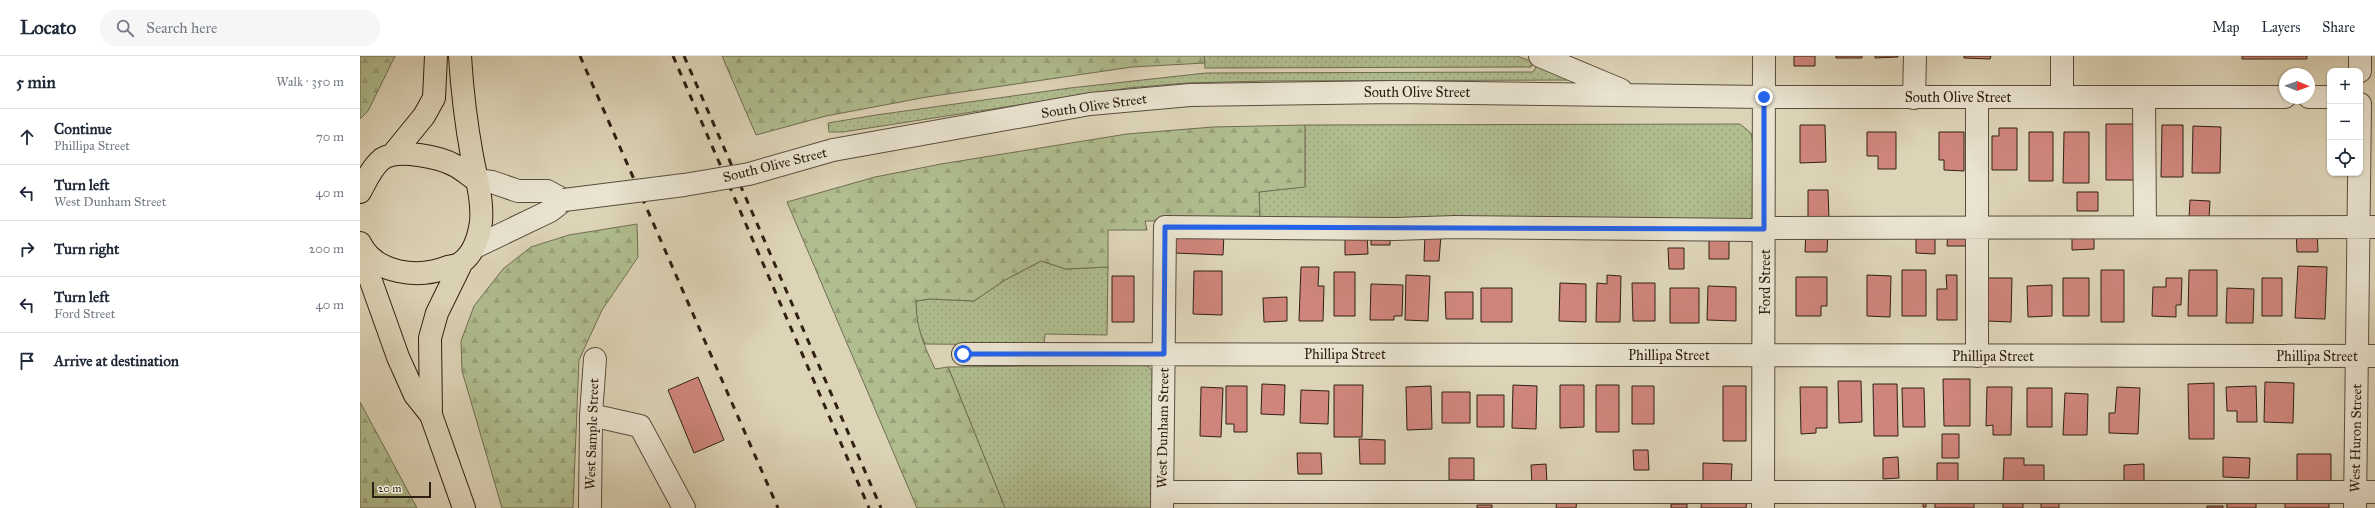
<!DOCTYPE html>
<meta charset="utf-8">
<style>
body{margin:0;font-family:"IM FELL Great Primer",serif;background:#f6f6f7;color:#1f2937}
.controls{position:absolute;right:12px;top:12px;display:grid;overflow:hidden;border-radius:8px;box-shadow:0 1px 3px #0004}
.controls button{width:36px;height:36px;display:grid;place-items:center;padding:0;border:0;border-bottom:1px solid #e0e1e3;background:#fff;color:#1f2937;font:20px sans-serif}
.compass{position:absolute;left:1919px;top:12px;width:36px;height:36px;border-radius:50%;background:#fff;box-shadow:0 1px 3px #0004;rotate:91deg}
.scale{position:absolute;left:12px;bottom:10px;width:59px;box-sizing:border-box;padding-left:4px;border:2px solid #302014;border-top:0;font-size:11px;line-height:14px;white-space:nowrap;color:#302014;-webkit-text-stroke:3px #e9e3d0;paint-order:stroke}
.stop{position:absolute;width:12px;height:12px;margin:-9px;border:3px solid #2563eb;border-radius:50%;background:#fff}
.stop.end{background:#2563eb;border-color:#fff;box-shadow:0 1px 4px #0008}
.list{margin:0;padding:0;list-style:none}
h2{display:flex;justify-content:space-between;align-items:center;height:52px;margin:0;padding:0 16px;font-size:17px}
h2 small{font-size:13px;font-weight:400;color:#747a83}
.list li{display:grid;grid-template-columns:26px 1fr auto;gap:12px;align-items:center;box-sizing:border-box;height:56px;padding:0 16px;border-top:1px solid #e0e1e3}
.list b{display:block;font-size:15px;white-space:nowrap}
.list p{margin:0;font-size:13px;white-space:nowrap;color:#747a83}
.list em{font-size:13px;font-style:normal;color:#747a83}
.icon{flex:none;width:22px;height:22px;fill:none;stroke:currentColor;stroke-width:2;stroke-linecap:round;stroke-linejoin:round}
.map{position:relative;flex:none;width:2015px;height:452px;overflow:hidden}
header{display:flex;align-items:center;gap:24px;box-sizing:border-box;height:56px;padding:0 20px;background:#fff;border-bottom:1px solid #e0e1e3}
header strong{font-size:19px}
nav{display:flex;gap:22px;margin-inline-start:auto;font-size:14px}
.search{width:280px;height:36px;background:#f6f6f7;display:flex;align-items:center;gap:10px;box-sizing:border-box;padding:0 14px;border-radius:16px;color:#747a83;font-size:15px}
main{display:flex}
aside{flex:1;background:#fff}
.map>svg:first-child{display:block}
.grass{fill:url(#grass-dots);stroke:#706e52}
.forest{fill:url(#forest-firs);stroke:#706e52}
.building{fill:#cf857b;stroke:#302014}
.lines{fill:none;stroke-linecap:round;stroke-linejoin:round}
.minor-casing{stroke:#5b4d3d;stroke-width:24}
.major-casing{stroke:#302014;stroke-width:24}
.minor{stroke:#e9e3d0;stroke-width:22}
.major{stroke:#ddd4b7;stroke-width:22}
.rail{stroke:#302014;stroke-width:3;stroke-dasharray:7 7;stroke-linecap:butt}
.minor-bridge-casing{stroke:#5b4d3d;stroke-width:24;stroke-linecap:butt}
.minor-bridge{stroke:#e9e3d0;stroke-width:22}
.route{stroke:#2563eb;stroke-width:5}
.labels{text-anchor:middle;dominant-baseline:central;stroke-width:4;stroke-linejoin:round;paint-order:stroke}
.street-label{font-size:14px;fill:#302014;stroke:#e9e3d0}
</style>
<header>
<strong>Locato</strong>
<div class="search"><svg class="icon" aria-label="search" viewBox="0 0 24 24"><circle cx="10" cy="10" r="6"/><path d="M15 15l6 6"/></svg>Search here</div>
<nav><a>Map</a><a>Layers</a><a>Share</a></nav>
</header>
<main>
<aside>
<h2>5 min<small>Walk · 350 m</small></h2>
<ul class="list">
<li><svg class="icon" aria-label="ahead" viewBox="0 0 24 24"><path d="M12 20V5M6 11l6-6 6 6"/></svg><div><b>Continue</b><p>Phillipa Street</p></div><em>70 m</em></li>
<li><svg class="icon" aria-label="left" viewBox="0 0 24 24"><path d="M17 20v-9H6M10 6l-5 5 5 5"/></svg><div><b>Turn left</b><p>West Dunham Street</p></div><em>40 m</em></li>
<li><svg class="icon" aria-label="right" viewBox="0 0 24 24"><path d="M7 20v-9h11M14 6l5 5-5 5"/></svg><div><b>Turn right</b></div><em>200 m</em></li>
<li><svg class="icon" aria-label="left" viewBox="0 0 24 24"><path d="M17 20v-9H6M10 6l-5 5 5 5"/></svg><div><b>Turn left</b><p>Ford Street</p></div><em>40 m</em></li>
<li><svg class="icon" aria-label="arrive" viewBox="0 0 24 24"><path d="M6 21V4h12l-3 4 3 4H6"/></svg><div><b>Arrive at destination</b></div></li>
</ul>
</aside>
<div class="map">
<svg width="2015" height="452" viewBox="0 0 2015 452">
<defs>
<pattern id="grass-dots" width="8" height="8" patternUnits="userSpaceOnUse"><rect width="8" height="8" fill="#b0bd8f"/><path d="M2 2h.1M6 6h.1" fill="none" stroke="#98a27a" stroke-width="1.8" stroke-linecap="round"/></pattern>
<pattern id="forest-firs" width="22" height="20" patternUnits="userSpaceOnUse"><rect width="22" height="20" fill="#b0bd8f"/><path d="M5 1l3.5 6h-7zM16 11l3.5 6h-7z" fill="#98a27a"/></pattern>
</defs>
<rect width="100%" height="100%" fill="#ddd4b7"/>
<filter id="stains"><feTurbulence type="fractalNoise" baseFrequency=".005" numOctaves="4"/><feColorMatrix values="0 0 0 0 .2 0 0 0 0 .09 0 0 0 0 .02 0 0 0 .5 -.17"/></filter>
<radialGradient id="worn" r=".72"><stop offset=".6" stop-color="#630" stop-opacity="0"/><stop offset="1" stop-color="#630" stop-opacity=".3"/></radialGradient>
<path class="grass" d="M844,0H1157L1173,6L1171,11L845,12Z
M1178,8L1213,24L905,25L827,27L768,32L483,76H469L468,67L516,59L710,32L846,17L1173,16Z
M1380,68L1391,77L1393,88L1392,167L900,165L899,136L945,130V69Z
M681,205L706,213L748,211L747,279L685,278L684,289L565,288L556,266V245L570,243L614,245L645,224Z
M781,309L788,310L793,316L791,452H645L588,311Z"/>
<path class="forest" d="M0,0H35L8,55L0,63Z
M362,0H844L845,7L772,11L567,41L466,60L396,79Z
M945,69V131L899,136L900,165H785L787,174H748V211L706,213L681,205L645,224L614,245L570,243L556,245C556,272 564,289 575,313L588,311L645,452H557L427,146L515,121L581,108L767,78L853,71Z
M277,168L278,201L242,254L219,304L213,452H142L102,315L101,285L114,250L143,213L171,191L209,179Z
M0,346L57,452H0Z"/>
<path class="building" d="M1434,0H1455V10H1434Z
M1476,0H1502V2H1476Z
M1515,0H1538V1L1515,2Z
M1604,0H1631L1630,3L1604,2Z
M1882,0H1947V3H1882Z
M1746,68H1774L1775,124H1746Z
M1440,69H1465L1466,106L1440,107Z
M1802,69H1823V121H1801Z
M1833,70L1861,71L1860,117H1832Z
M1639,72H1657V114H1632V80H1639Z
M1507,76H1536V113H1518V100H1507Z
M1579,76H1604V115L1584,114V104H1579Z
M1669,76H1693V125H1669Z
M1704,76H1729V127H1703Z
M1448,134H1468L1469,163H1448Z
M1717,136H1738V155H1717Z
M1830,144L1850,145L1849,163L1829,162Z
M1957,173L1958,196H1937L1936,174Z
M816,174L864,177L863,199L815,197Z
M1556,175H1575V198L1556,197Z
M1588,175L1609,176V190H1587Z
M1712,175H1734V193L1712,194Z
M985,176H1007L1008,198L985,199Z
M1011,176H1030V189H1011Z
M1349,176H1369V203H1349Z
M1446,176H1468L1467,196H1445Z
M1065,178L1081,179L1079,205H1064Z
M1308,192H1324V213H1309Z
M1938,210L1967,211L1965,263L1935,262Z
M941,211H959L958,230H964L963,265H939Z
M1542,214H1566V260H1542Z
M1741,214H1764V266H1741Z
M1829,214H1857V260H1828Z
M834,215H862V259L833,258Z
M974,216H995V260H974Z
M1046,219L1070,220L1068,265L1045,264Z
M1247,219L1261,220L1260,266H1236L1237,227L1247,228Z
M1507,219L1531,220L1530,261L1507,260Z
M1586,219H1597V264H1577V233H1587Z
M752,220H774V266H752Z
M1436,221H1467V250H1461V260H1436Z
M1627,222H1652L1651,266L1627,265Z
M1703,222H1729V260H1703Z
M1806,222H1822L1821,249H1816V261L1792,260L1793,231H1806Z
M1902,222H1922V260H1902Z
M1200,227L1226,228V266L1199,265Z
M1272,227H1295V265H1273Z
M1011,228L1043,229L1042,260H1034V264H1010Z
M1692,229V260L1668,261L1667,230Z
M1348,230L1376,231V265L1347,264Z
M1121,232H1152V266H1121Z
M1310,232H1339V267H1310Z
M1867,232L1894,233L1893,267H1866Z
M1085,236H1113V263H1086Z
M927,241V265L904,266L903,242Z
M338,321L364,384L334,397L308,334Z
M1583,323H1610V370H1584Z
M1478,325H1501L1502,366L1479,367Z
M1905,326L1934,327L1933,367L1904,366Z
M1854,327V383H1829L1828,328Z
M902,328L925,329L924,359L901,358Z
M1513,328H1537L1538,380H1514Z
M974,329H1003L1002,381H974Z
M1153,329L1177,330L1176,373L1152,372Z
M1200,329H1224V371L1200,372Z
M1236,329H1259V376H1236Z
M866,330H887V376H874V368H866Z
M1071,330L1072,373L1047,374L1046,331Z
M1272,330H1294V368H1272Z
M1363,330H1386V385H1363Z
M1896,330L1897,366H1877V355H1867L1866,331Z
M841,331L863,332L861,381L840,380Z
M1440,331H1467V372H1456V377L1441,378Z
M1627,331H1652L1651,379H1633V369L1626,370Z
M1757,331L1780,332L1778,378L1749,377V357H1755Z
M1542,332H1564L1565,371H1543Z
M1667,332H1692V371H1667Z
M941,334L969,335L968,368L940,367Z
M1082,336H1110V367H1082Z
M1705,337L1728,338L1727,379H1703Z
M1117,339H1144V371H1117Z
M1582,378H1599V402H1582Z
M999,383L1025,384V408H1000Z
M1273,394H1288L1289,414H1274Z
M937,397H961L962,418H938Z
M1937,398H1971V427L1937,426Z
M1538,401L1539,422L1523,423V402Z
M1863,401L1890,402L1889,422L1863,421Z
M1089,402H1114V424H1089Z
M1644,402H1664V409H1684V427L1643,426Z
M1343,407L1372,408L1371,429L1343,428Z
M1577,407H1598V426H1577Z
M1186,408L1187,427L1172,428L1171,409Z
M1784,408V427H1764V409Z
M1925,439H1969V452H1925Z
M1197,441L1217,442L1216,452H1196Z
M1342,441L1387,442L1386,452H1341Z
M1563,441H1614V452H1575V447H1566V451H1563Z
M1643,441L1663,442V452H1643Z
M1681,441H1699V452H1681Z
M1867,443H1896V452H1867Z
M1311,448H1327V452H1311Z
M1117,449H1132V452H1117Z
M1847,450H1863V452H1847Z"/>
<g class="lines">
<g class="minor-casing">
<path id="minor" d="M1180,0L1261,34
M2000,15V0
M1702,41V0
M1949,41H1970
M1554,42L1555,0
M1617,42V300
M1784,42L1785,171
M473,94L730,48L830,39L1035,36L1404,41H1925
M115,191L190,155L204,144L187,135H158L132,126L116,124
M603,298L2015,300
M231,359L280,370L324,452
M802,436H2015
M1403,451L1404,0
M230,452L231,359L235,303
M802,452L805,171L1035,173L1095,171L1395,174L1415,172L2015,171
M1995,452L2000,48"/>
</g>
<g class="major-casing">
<path id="major" d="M33,98L64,60L74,42L76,0
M0,136C6,125 12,111 22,103C38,92 80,101 96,110C103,114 110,120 116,124
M0,187C15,218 58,223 88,211C92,210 99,209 102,206C114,197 119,180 121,166C123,143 116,122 112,100C106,67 102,33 100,0
M5,197L7,214L38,301L55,339L71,359L104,452
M71,359L70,282L77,257L102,206"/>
</g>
<use href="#minor" class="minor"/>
<use href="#major" class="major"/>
<path class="rail" d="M220,0L418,452
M313,0L509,452
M324,0L521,452"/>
<g class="minor-bridge-casing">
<path id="minor-bridge" d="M204,144L324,129L389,118L473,94"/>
</g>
<use href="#minor-bridge" class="minor-bridge"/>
</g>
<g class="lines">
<path class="route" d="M603,298H804L805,171L1404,173V41"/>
</g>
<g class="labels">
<g class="street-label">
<text x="1057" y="36">South Olive Street</text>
<text x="1598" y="41">South Olive Street</text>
<text transform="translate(734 50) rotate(-8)">South Olive Street</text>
<text transform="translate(415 109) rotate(-14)">South Olive Street</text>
<text transform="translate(1405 226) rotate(-90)">Ford Street</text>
<text x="985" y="298">Phillipa Street</text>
<text x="1309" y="299">Phillipa Street</text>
<text x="1633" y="300">Phillipa Street</text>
<text x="1957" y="300">Phillipa Street</text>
<text transform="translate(803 372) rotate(-89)">West Dunham Street</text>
<text transform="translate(232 378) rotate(-88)">West Sample Street</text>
<text transform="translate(1996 382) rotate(-89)">West Huron Street</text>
</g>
</g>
<rect width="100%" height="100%" filter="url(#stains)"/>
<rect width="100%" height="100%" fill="url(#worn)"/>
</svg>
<div class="controls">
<button>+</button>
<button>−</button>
<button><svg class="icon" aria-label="locate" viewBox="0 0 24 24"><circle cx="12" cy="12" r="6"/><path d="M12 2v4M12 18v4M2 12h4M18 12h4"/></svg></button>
</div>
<svg class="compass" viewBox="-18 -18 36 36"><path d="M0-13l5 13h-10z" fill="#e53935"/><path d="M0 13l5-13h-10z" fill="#747a83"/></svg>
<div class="scale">20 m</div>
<div class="stop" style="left:603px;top:298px"></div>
<div class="stop end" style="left:1404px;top:41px"></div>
</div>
</main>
